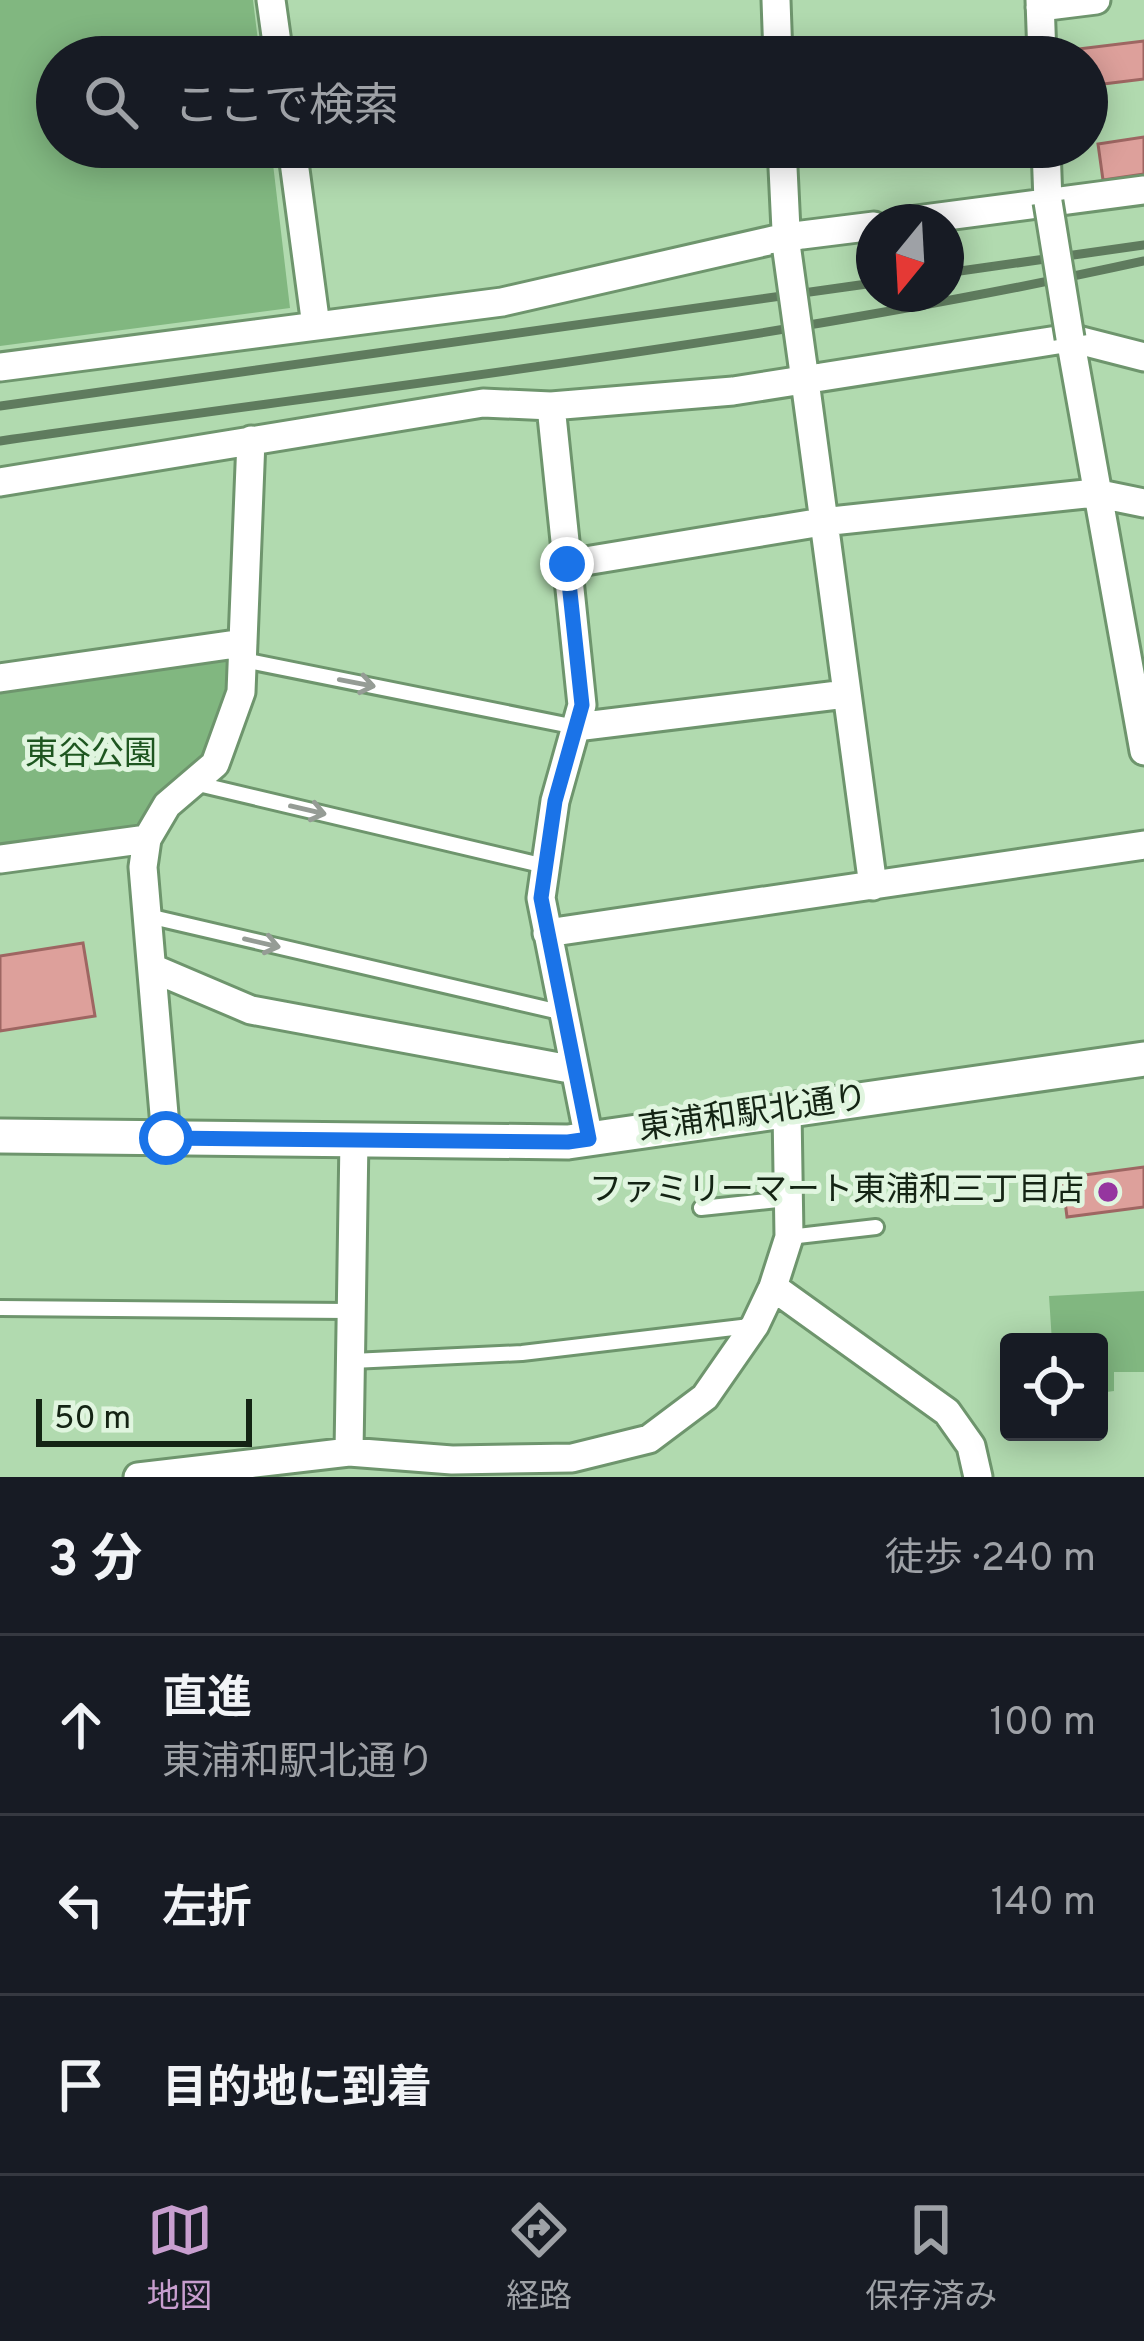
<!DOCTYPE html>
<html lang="ja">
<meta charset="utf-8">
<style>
body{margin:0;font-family:Overpass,"Noto Sans JP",sans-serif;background:#20242c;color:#f1f3f6}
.controls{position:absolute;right:36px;bottom:36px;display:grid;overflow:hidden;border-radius:12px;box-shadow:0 6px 30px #0003}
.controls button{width:108px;height:108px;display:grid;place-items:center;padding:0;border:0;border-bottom:3px solid #363941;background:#171b24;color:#f1f3f6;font:60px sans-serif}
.compass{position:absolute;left:856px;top:204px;width:108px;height:108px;border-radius:50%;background:#171b24;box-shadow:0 6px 30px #0003;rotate:198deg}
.scale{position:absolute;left:36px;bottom:30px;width:216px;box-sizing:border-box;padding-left:12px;border:6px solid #142414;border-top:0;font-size:33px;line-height:42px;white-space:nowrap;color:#142414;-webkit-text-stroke:9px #e0f5df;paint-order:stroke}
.stop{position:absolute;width:36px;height:36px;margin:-27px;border:9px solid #1a73e8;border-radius:50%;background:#fff}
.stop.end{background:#1a73e8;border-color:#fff;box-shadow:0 3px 12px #0008}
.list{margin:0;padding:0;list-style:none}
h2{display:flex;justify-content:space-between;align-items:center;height:156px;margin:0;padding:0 48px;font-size:51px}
h2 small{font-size:39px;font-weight:400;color:#9ea1a6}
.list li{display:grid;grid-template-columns:78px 1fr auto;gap:36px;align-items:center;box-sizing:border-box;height:180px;padding:0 48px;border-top:3px solid #363941}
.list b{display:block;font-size:45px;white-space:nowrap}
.list p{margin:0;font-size:39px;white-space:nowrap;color:#9ea1a6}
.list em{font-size:39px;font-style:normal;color:#9ea1a6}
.icon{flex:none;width:66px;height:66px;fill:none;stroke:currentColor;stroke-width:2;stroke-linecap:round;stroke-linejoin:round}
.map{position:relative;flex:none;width:1144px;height:1477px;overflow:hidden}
.search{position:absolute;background:#171b24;box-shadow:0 6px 30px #0003;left:36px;right:36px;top:36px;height:132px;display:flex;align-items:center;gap:30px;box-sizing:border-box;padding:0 42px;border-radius:66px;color:#9ea1a6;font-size:45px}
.sheet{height:696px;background:#171b24}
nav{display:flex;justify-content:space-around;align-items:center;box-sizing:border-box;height:168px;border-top:3px solid #363941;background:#171b24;font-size:33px;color:#9ea1a6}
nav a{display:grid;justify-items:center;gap:6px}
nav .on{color:#c89ecf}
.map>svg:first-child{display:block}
.green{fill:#81b780}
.building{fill:#dda09b;stroke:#9e6662;stroke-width:3}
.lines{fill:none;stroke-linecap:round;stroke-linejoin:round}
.service-casing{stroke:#6e956d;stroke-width:20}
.minor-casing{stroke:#6e956d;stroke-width:33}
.tertiary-casing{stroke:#6e956d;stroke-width:39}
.service{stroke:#fff;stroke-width:14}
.minor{stroke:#fff;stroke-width:27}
.tertiary{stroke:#fff;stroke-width:33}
.rail{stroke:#5f7b5e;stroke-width:9}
.minor-bridge-casing{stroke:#6e956d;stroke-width:33;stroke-linecap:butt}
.minor-bridge{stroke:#fff;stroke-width:27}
.oneway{stroke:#959c95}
.route{stroke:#1a73e8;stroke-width:15}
.poi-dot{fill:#95369f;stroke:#e0f5df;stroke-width:4.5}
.labels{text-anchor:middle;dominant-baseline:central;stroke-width:10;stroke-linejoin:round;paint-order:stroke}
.park-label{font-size:33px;fill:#1e5620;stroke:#e0f5df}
.street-label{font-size:33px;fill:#142414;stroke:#e0f5df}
.poi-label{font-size:33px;fill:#142414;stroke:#e0f5df;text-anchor:end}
</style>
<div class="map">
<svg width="1144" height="1477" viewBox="0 0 1144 1477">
<rect width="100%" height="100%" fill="#b1daaf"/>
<path class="green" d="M0,0H253L260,57H57V147H271L290,308L0,346Z
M223,656L234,666C233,738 179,780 134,830L0,848V689Z
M1144,1291V1372H1114V1391L1099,1393V1342H1052L1049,1296Z"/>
<path class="building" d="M1144,41V79L1087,86V57H1071L1070,50Z
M1144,137V174L1103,180L1098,144Z
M83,943L95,1016L0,1031V956Z
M1144,1167V1207L1067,1217L1062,1178Z"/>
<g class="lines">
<g class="service-casing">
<path id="service" d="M243,660L576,727
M194,783L545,866
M148,916L564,1013
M701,1208L787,1199
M789,1237L876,1227
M0,1308L349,1311
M352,1361L522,1353L750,1326"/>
</g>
<g class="minor-casing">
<path id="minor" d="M271,0L279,57
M776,0L778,57
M1040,0L1042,57
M1040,7L1096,0
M292,147L316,326
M782,147L787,251
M1046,147L1048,202
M901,222L1144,190
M1070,338L1144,751
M803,366L873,886
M0,367L502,302L786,237L874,226
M551,406L582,705L555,801L541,898L589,1139
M0,482L483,403L551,406L733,391L1070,338L1144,357
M567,564L822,522L1095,493L1144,503
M0,678L243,643
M576,727L846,694
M0,859L147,839
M547,933L1144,845
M152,968L251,1010L575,1070
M166,1138L143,867L147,839L167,805L215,764L241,692L251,440
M773,1287L947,1412L971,1446L978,1477
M349,1452L354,1139
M138,1477L349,1452L452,1460L572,1458L649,1439L705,1397L755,1325L773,1287L789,1237L787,1110"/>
</g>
<g class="tertiary-casing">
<path id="tertiary" d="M0,1136L568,1142L1144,1059"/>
</g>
<use href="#service" class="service"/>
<use href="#minor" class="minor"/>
<use href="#tertiary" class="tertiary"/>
<path class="rail" d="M946,273L1144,245
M0,406L874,283
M0,441C382,386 767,344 1144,261"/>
<g class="minor-bridge-casing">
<path id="minor-bridge" d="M1048,202L1070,338
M787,251L803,366"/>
</g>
<use href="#minor-bridge" class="minor-bridge"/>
</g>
<defs><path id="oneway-shaft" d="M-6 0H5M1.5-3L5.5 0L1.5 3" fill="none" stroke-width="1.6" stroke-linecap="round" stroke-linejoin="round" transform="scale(3)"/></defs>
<g class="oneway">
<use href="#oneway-shaft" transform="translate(357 683) rotate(11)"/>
<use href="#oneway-shaft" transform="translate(308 810) rotate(13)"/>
<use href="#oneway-shaft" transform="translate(262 943) rotate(13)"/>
</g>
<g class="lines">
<path class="route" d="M166,1138L568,1142L589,1139L541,898L555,801L582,705L567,564"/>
</g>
<circle class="poi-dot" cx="1108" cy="1192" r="12"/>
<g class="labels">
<g class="park-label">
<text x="91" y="756">東谷公園</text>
</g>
<g class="street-label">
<text transform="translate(753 1115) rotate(-8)">東浦和駅北通り</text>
</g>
<g class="poi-label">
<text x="1084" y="1192">ファミリーマート東浦和三丁目店</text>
</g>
</g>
</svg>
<div class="controls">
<button><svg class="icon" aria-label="locate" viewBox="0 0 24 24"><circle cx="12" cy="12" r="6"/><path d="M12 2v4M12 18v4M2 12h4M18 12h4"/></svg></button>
</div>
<svg class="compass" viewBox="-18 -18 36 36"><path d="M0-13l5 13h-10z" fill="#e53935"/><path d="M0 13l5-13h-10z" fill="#9ea1a6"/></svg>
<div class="scale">50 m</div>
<div class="stop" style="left:166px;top:1138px"></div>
<div class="stop end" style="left:567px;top:564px"></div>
<div class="search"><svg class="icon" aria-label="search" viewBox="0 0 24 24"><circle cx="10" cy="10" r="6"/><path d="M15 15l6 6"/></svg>ここで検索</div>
</div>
<section class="sheet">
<h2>3 分<small>徒歩 · 240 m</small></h2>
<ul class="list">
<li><svg class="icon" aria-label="ahead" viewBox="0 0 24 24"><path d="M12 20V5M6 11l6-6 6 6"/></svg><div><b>直進</b><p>東浦和駅北通り</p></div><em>100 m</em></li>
<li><svg class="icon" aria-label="left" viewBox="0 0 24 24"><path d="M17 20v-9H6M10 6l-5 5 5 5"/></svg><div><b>左折</b></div><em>140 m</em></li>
<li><svg class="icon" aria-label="arrive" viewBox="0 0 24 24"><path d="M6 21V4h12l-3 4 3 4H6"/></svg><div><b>目的地に到着</b></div></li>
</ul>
</section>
<nav>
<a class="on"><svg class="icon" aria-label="map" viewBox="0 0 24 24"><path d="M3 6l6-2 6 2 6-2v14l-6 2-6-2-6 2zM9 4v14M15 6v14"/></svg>地図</a>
<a><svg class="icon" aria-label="directions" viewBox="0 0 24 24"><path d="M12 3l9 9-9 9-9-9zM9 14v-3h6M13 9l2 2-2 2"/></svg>経路</a>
<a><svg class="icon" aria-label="saved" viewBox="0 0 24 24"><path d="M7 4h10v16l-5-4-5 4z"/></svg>保存済み</a>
</nav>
